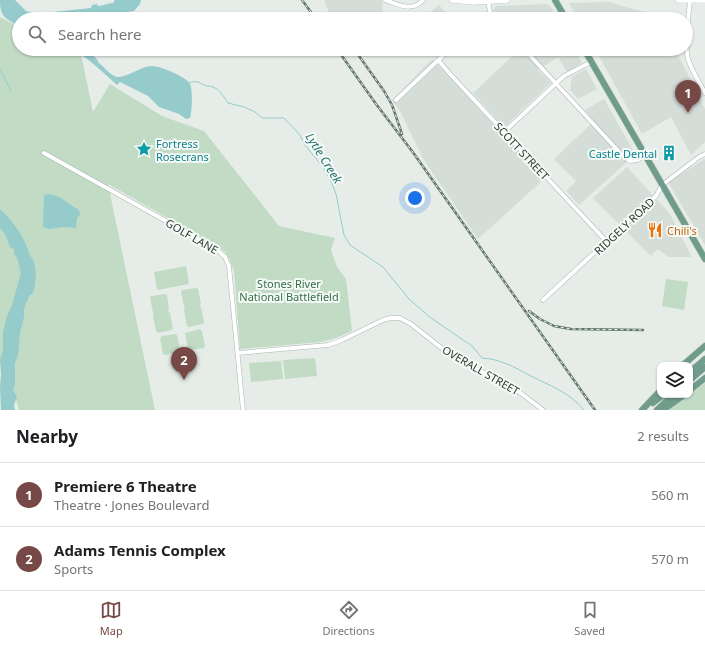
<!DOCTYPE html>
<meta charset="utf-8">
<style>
body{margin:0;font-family:"Noto Sans",sans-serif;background:#f2f2f2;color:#202124}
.controls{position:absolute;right:12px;bottom:12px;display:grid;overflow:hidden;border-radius:8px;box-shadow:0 1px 3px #0004}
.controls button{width:36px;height:36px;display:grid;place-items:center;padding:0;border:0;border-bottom:1px solid #e0e0e0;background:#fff;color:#202124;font:20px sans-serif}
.you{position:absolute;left:415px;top:198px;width:14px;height:14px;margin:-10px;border:3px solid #fff;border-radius:50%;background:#1a73e8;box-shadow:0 0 0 6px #1a73e833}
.badge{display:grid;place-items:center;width:26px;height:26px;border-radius:50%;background:#774946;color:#fff;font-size:13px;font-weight:700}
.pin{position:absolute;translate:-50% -33px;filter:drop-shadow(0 1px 2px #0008)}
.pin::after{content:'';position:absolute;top:21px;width:14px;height:12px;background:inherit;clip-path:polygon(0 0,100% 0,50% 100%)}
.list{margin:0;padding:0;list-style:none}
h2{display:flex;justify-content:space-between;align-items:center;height:52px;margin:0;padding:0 16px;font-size:17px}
h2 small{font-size:13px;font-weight:400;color:#757577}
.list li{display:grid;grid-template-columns:26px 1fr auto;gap:12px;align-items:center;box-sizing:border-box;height:64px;padding:0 16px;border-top:1px solid #e0e0e0}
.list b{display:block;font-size:15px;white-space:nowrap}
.list p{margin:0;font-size:13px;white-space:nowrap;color:#757577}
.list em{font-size:13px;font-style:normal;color:#757577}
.icon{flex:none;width:22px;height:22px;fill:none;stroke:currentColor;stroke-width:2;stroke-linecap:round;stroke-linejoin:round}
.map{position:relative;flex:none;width:705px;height:410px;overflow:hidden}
.search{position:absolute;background:#fff;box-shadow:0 1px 3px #0004;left:12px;right:12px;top:12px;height:44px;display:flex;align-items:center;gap:10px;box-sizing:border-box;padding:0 14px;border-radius:22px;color:#757577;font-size:15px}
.sheet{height:180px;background:#fff}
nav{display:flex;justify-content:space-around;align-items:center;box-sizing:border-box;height:56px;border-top:1px solid #e0e0e0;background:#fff;font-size:11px;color:#757577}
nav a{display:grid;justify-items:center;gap:2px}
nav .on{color:#774946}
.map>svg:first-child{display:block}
.built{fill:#d4ddd7}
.green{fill:#c1dbc5}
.water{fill:#95cbcb}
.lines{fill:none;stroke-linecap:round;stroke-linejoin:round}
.stream{stroke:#95cbcb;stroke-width:1}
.minor-casing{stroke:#a9b5af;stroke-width:5}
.secondary-casing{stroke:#a5b7af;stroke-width:6}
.primary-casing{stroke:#c3c9c6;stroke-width:7}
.minor{stroke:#fff;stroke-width:4}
.secondary{stroke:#fff;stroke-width:5.5}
.primary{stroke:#709d8b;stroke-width:6}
.rail-casing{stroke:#62786f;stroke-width:2.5}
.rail{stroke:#f6faf7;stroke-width:1;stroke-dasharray:3;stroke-linecap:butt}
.labels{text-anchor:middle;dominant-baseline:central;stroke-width:4;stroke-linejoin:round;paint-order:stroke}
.culture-label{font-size:11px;fill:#0d838f;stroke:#f6faf7;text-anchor:start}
.street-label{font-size:11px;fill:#273d34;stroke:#f6faf7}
.food-label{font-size:11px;fill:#c56008;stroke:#f6faf7;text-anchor:start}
.park-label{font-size:11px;fill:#356f43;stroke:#f6faf7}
.water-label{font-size:12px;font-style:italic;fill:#277172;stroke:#f6faf7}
</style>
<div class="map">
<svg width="705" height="410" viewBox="0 0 705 410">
<rect width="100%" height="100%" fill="#e6ede9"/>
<path class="built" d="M325,0H382L383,17L332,18L325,4Z
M609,2L658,16L659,19H578L569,3Z
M547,4L551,7L558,19H500L493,10L496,6Z
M439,5L452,19H422Z
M520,49H574L582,63L567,72L558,57L538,70L551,83L504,127L473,93Z
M595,49H675L705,109V142L691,155L671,117L642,134Z
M432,59L478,107L544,179L478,239L423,159L401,113L392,100Z
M586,69L597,89L578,99L570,90L572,77Z
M604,99L634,152L626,163L579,205L566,191L576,181L554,159L594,121L585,110Z
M705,159V245L668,182Z
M627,167L670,214L692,257H668L658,249L651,256L593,198Z"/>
<path class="green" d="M0,17L19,27V49H70L81,54L93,112L110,84L162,116L204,131L279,226L335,238L331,250L337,267L346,279L352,331L336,338L321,342L240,349L234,271L229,258L225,252L214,244L108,184L155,410H19L15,396L0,364Z
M186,266L189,284L157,290L154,272Z
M666,279L688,282L684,310L662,306Z
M196,288L198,289L201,304L199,306L201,307L204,323L203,324L189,327L187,326L184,310L185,308L184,307L181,292L182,290Z
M165,294L167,295L169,310L168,312L170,313L173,329L172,330L158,333L156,331L153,316L154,314L153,313L150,297L151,296Z
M200,329L202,331L205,346L204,348L190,350L188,349L185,333Z
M175,334L177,335L180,351L179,352L165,355L163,354L160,338L162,336Z
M315,358L317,376L285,379L283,360Z
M281,361L283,379L251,382L249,363Z
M705,383V410H668Z"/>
<path class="water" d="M0,0H15L26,11L30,12H41L43,13L91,8L92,5L97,4L98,6C104,6 107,3 113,3L115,0H141L140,4L134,11L126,12V14L119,19H19V26C5,18 0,17 0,0Z
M77,49H84L97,59L98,62C103,66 110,75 117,77C127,78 141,66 152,66C160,66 187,77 190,84C193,91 192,111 190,118L186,119L179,114L159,107L148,96L120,82L117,85C108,77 100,69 91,62C86,58 80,54 77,49Z
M50,194C53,195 58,196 61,198C68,203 73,207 79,210L80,215L77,218L76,228L65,227L49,229L43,227L44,195Z
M0,209C13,221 25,237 30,256C38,262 36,284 33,293L30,295L26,303L24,310V317L20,333L18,355L15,363V384L13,390L17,397L14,405L15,410H1L0,387L1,374L0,360L3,350V332L7,316L12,305L21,273L17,258L14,253V249L10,247L5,234L0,228Z"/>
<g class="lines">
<path class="stream" d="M0,69L11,91
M188,83C198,80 198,82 206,86C208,86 211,86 213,87C220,90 224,97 228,103L244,107L255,112L262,118H284L300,135L305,145L322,166L331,181L336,194L344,235L350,245L383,267L409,299L431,318L472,346L482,358C500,359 514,367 529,375C550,386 568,391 584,410"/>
<g class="minor-casing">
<path id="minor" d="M385,0C398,4 412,13 423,0
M690,0C689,15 684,45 688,59C692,71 699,82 705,93
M488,1L490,12L496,19
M482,19L490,12
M524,49L623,156L630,161L637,160L645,155
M438,60L450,74L607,242
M396,100L450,49
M504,132L564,76L591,62
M44,153L216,249L225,257L229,266L243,410
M543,300L656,196L662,185L699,157L705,154
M238,353L328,345L342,340L383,320L391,318H400L411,324L449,354L466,364L510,385L543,410"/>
</g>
<g class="secondary-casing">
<path id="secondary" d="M452,0L473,2L507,0
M678,0H705"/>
</g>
<g class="primary-casing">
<path id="primary" d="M555,0L566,19
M584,49L705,259
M683,365L705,346
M690,372L705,359
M690,380L705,367
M690,390L705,378
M653,403L663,395
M642,410L660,391
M657,410L673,395
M663,410L684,395"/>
</g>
<use href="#minor" class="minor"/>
<use href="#secondary" class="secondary"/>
<use href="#primary" class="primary"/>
<g class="rail-casing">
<path id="rail" d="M302,0L316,19
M337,49L376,104L412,151L595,410
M354,49L384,91L392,105L402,134
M529,311L540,319L554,326L571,329L643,330"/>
</g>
<use href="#rail" class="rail"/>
</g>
<defs>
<g id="sight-bare" transform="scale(1.2)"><path d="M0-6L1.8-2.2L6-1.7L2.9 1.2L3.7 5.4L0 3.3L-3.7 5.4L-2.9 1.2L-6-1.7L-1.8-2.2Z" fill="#0f9aa8" stroke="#f6faf7" stroke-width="2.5" paint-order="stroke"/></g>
<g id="building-bare" transform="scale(1.2)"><path d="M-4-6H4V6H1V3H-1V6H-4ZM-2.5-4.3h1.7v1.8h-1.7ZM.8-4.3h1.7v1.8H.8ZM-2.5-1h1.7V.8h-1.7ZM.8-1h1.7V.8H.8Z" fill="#0f9aa8" stroke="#f6faf7" stroke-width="2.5" paint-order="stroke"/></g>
<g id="restaurant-bare" transform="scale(1.2)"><path d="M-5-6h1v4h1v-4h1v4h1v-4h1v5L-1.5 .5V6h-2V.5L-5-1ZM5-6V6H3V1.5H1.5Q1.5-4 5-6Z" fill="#e8710a" stroke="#f6faf7" stroke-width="2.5" paint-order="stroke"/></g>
</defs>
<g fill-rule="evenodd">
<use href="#sight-bare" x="144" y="149"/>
<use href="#building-bare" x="669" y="153"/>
<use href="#restaurant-bare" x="655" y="230"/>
</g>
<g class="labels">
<g class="culture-label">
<text x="156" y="143">Fortress<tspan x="156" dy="13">Rosecrans</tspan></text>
<text x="657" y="153" text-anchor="end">Castle Dental</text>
</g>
<g class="street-label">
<text transform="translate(522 151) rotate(47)">SCOTT STREET</text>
<text transform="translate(624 226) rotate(-43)">RIDGELY ROAD</text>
<text transform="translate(192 236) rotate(30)">GOLF LANE</text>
<text transform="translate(481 370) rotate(30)">OVERALL STREET</text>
</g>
<g class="food-label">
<text x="667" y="230">Chili's</text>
</g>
<g class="park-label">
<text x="289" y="283">Stones River<tspan x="289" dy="13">National Battlefield</tspan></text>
</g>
<g class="water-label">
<text transform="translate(324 158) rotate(58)">Lytle Creek</text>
</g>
</g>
</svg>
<div class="controls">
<button><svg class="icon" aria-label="layers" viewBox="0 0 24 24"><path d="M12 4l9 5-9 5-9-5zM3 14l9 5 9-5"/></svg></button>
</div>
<div class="you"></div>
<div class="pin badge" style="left:688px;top:113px">1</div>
<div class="pin badge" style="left:184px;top:380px">2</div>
<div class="search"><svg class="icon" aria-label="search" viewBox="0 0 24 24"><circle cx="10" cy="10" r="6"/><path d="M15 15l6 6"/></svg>Search here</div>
</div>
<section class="sheet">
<h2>Nearby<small>2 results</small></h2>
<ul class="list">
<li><span class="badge">1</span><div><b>Premiere 6 Theatre</b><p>Theatre · Jones Boulevard</p></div><em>560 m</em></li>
<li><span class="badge">2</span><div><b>Adams Tennis Complex</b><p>Sports</p></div><em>570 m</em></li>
</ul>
</section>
<nav>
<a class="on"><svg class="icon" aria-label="map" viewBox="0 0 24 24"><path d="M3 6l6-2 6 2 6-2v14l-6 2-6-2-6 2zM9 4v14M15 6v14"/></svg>Map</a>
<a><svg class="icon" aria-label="directions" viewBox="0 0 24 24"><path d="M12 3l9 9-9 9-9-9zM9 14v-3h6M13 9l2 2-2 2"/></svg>Directions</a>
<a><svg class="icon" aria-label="saved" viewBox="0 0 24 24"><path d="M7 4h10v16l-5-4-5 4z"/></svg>Saved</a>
</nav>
